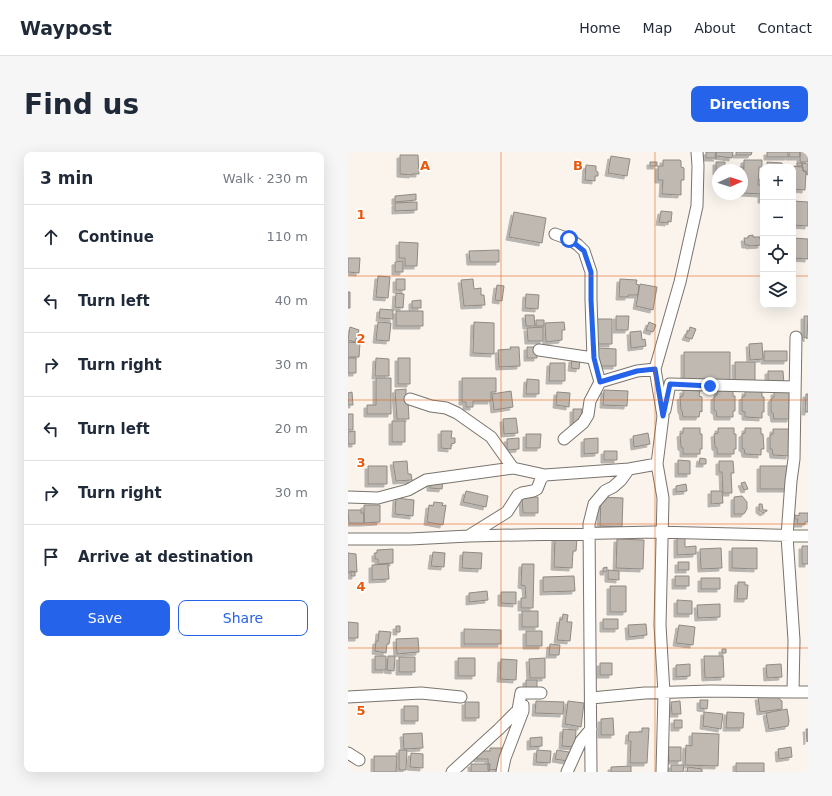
<!DOCTYPE html>
<meta charset="utf-8">
<style>
body{margin:0;font-family:"DejaVu Sans",sans-serif;background:#f6f6f7;color:#1f2937}
.controls{position:absolute;right:12px;top:12px;display:grid;overflow:hidden;border-radius:8px;box-shadow:0 4px 16px #0002}
.controls button{width:36px;height:36px;display:grid;place-items:center;padding:0;border:0;border-bottom:1px solid #e0e1e3;background:#fff;color:#1f2937;font:20px sans-serif}
.compass{position:absolute;left:364px;top:12px;width:36px;height:36px;border-radius:50%;background:#fff;box-shadow:0 4px 16px #0002;rotate:87deg}
.stop{position:absolute;width:12px;height:12px;margin:-9px;border:3px solid #2563eb;border-radius:50%;background:#fff}
.stop.end{background:#2563eb;border-color:#fff;box-shadow:0 1px 4px #0008}
.list{margin:0;padding:0;list-style:none}
h2{display:flex;justify-content:space-between;align-items:center;height:52px;margin:0;padding:0 16px;font-size:17px}
h2 small{font-size:13px;font-weight:400;color:#747a83}
.list li{display:grid;grid-template-columns:26px 1fr auto;gap:12px;align-items:center;box-sizing:border-box;height:64px;padding:0 16px;border-top:1px solid #e0e1e3}
.list b{display:block;font-size:15px;white-space:nowrap}
.list em{font-size:13px;font-style:normal;color:#747a83}
.actions{display:flex;gap:8px;padding:12px 16px}
.actions a{flex:1;padding:9px 0;border:1px solid #2563eb;border-radius:8px;text-align:center;font-size:14px;color:#2563eb}
.actions .main{background:#2563eb;color:#fff}
.icon{flex:none;width:22px;height:22px;fill:none;stroke:currentColor;stroke-width:2;stroke-linecap:round;stroke-linejoin:round}
.map{position:relative;flex:none;width:460px;height:620px;overflow:hidden;border-radius:8px}
header{display:flex;align-items:center;gap:24px;box-sizing:border-box;height:56px;padding:0 20px;background:#fff;border-bottom:1px solid #e0e1e3}
header strong{font-size:19px}
nav{display:flex;gap:22px;margin-inline-start:auto;font-size:14px}
.intro{display:flex;align-items:center;justify-content:space-between;box-sizing:border-box;height:96px;padding:0 24px}
h1{margin:0;font-size:28px}
.button{padding:10px 18px;border-radius:8px;background:#2563eb;color:#fff;font-size:14px;font-weight:700}
main{display:flex;gap:24px;padding:0 24px}
aside{flex:1;background:#fff;border-radius:8px;box-shadow:0 4px 16px #0002}
.map>svg:first-child{display:block}
.building{fill:#bfb9b2;stroke:#908a83;filter:url(#shadow)}
.lines{fill:none;stroke-linecap:round;stroke-linejoin:round}
.minor-casing{stroke:#79746d;stroke-width:13}
.minor{stroke:#fff;stroke-width:11}
.route{stroke:#2563eb;stroke-width:5}
.grid{fill:none;stroke:#e8590c;stroke-width:1;stroke-opacity:0.55}
.grid-label{font-size:13px;text-anchor:middle;font-weight:bold;fill:#e8590c;stroke:#fff;stroke-width:3;stroke-linejoin:round;paint-order:stroke}
</style>
<header>
<strong>Waypost</strong>
<nav><a>Home</a><a>Map</a><a>About</a><a>Contact</a></nav>
</header>
<div class="intro"><h1>Find us</h1><a class="button">Directions</a></div>
<main>
<aside>
<h2>3 min<small>Walk · 230 m</small></h2>
<ul class="list">
<li><svg class="icon" aria-label="ahead" viewBox="0 0 24 24"><path d="M12 20V5M6 11l6-6 6 6"/></svg><div><b>Continue</b></div><em>110 m</em></li>
<li><svg class="icon" aria-label="left" viewBox="0 0 24 24"><path d="M17 20v-9H6M10 6l-5 5 5 5"/></svg><div><b>Turn left</b></div><em>40 m</em></li>
<li><svg class="icon" aria-label="right" viewBox="0 0 24 24"><path d="M7 20v-9h11M14 6l5 5-5 5"/></svg><div><b>Turn right</b></div><em>30 m</em></li>
<li><svg class="icon" aria-label="left" viewBox="0 0 24 24"><path d="M17 20v-9H6M10 6l-5 5 5 5"/></svg><div><b>Turn left</b></div><em>20 m</em></li>
<li><svg class="icon" aria-label="right" viewBox="0 0 24 24"><path d="M7 20v-9h11M14 6l5 5-5 5"/></svg><div><b>Turn right</b></div><em>30 m</em></li>
<li><svg class="icon" aria-label="arrive" viewBox="0 0 24 24"><path d="M6 21V4h12l-3 4 3 4H6"/></svg><div><b>Arrive at destination</b></div></li>
</ul>
<div class="actions"><a class="main">Save</a><a>Share</a></div>
</aside>
<div class="map">
<svg width="460" height="620" viewBox="0 0 460 620">
<defs>
<filter id="shadow"><feDropShadow dx="-3" dy="3" stdDeviation="0" flood-color="#0004"/></filter>
</defs>
<rect width="100%" height="100%" fill="#faf4ed"/>
<path class="building" d="M358,0H368L367,5L369,6H358Z
M368,0H385L384,6L368,4Z
M388,0H404L403,3H388Z
M419,0H440V5H419Z
M441,0H452V5H441Z
M452,0H460V10H452Z
M52,3H70L71,22H64V23L52,22Z
M263,4L282,7L279,24L260,21Z
M315,8H332L333,9V15L336,16V28H333V43L314,42L315,28H310V14H315Z
M396,8H414V15H411L410,33H413V42L395,41Z
M302,10H309V14H302Z
M368,10H377V18H370V20H368Z
M419,10L434,11V14H436V15H419Z
M449,11H454V14H449Z
M454,11L460,12V23L458,22V19H455Z
M238,13L248,14V19L250,20V24H247V29L237,28Z
M438,14L455,15V19L458,20L457,38L445,37V15H438Z
M386,15H395V26H394V18H386Z
M414,24H415V48H413Z
M68,42V48L47,50V44Z
M445,49L460,50V74L445,73Z
M69,50V58L47,59V51Z
M313,59L324,60L323,70L320,69V71L311,70Z
M166,60L198,66L194,91L161,85Z
M405,83V85H412L413,93L401,94V93H397L396,86H400V84Z
M445,86L460,87V107L445,106Z
M51,90L70,91L69,114H57V106H51Z
M151,98V110H122L121,99Z
M0,106H12L11,121L0,120Z
M55,109V120H47V110Z
M30,124L42,125L40,146L28,145Z
M48,127H57V138H48Z
M125,127L126,137L133,136V143H136L137,153L116,154L113,128Z
M272,127L289,128L288,132L291,133L290,143H280V145H271Z
M292,132L309,135L305,158L288,154Z
M149,133L156,134L154,149L147,148Z
M0,140H2V156H0Z
M48,141L56,142L55,156L47,155Z
M178,142L191,143L190,157L177,156Z
M73,148V156H64V149Z
M32,157L45,158V167L31,166Z
M48,159H75V174H48Z
M177,163H186L187,174H178Z
M268,164H281L280,178H268Z
M456,164H460L459,187L458,185L456,186Z
M248,167H264V192H248Z
M188,168H196V174H188Z
M30,170L43,171L41,189L28,188Z
M126,170L146,171V202L125,201Z
M216,170L217,178H214V188L198,190L197,171Z
M301,170L308,173L305,180L298,178Z
M2,175L11,178L7,190L0,188Z
M195,175V189H180L179,176Z
M342,175L348,177L344,187L337,185L340,179H341Z
M293,179L294,188L297,187L298,194L283,196L282,180Z
M0,190L12,191L11,205H0Z
M414,191L415,207L402,208L401,192Z
M162,195H171L172,214L151,215L150,198L163,197Z
M179,195H189V206H179Z
M250,196L268,197V214H250Z
M416,199H439V209H416Z
M336,200H382V230H336Z
M0,206H8V221H0Z
M28,206L41,207V224H27Z
M50,206H62V232H50Z
M224,207L232,208L231,217L223,216Z
M387,210H407V233H387Z
M202,211H217V229H201Z
M420,219H435L436,232L420,233Z
M28,226H43V262H19V253H28Z
M114,226H148V240H143V249H125V255H118V250H114Z
M179,227L191,228V242H178Z
M58,237V249H60L61,267H49L47,238Z
M256,238L280,239L279,254L255,253Z
M335,238L352,239L351,244L354,245V260L352,259L351,265H335L334,259L333,258L332,245L335,244Z
M369,238H385V244H387V259H385V265H369L368,259L366,258V245L369,243Z
M163,239L165,255L146,258L144,242Z
M397,239H414V245H416V260H414V266L397,265V260L394,259V245L397,244Z
M4,240L5,253H0V241Z
M209,240L222,241L221,255L208,253Z
M426,240H442V267H426L425,261L423,260V247L426,245Z
M458,242H460V260H457Z
M225,257H234L233,271H225Z
M0,262H5V278H0Z
M168,266L170,281L156,282L155,267Z
M44,269H57V290H44Z
M335,276H352V282H354V297H352V302H335V296L333,295L332,282L335,281Z
M370,276H386V282H388V297H386V302H369V296L367,295L366,282L370,281Z
M397,276H413V282H415L416,297H413V303L397,302L396,297L394,296V282L397,281Z
M425,277H441V304L425,303L424,297H422V283L425,282Z
M7,279V292H0V280Z
M93,279H104L103,286H107V291L103,292V297L93,296Z
M300,281L302,292L286,295L285,284Z
M178,282H193L192,296H178Z
M171,286V297L159,298V287Z
M250,286V301L236,302V287Z
M256,299H269V308H256Z
M352,306L358,307V312H351Z
M330,308L342,309V322H330Z
M59,309L60,322H63L64,328L48,329L45,310Z
M371,309H385L386,321H383L384,341H375L374,320H371Z
M20,314H39V332H20Z
M412,314H441V337H412Z
M95,328L94,337L82,336V330Z
M397,330L400,337L396,338L393,331Z
M338,332L339,339L328,340V334Z
M118,339L140,344L138,355L115,350Z
M363,339H374L375,351L363,352Z
M394,344L399,350V357L396,362H386V345Z
M174,345H190V361H175Z
M253,345L275,346L274,375L252,374Z
M48,346L66,348L65,364L47,362Z
M86,350L95,351L94,354L98,353L95,373L79,370L81,353L85,354Z
M411,352H414L415,358H419V359L415,361L411,358Z
M16,353H32V370L16,371Z
M0,358H13V361H16V371H1Z
M451,361H460V370H457V372H449L450,367H447V363L451,364Z
M207,385L229,386L228,399H225L224,416L206,415Z
M329,385H337V395L348,394V402L329,403Z
M269,387L296,388L295,417L268,416Z
M454,394H460V412H454Z
M373,396L374,416L353,417L352,397Z
M384,396H409V417L384,416Z
M45,397V411L30,412V407H27V401H29V398Z
M85,400L97,401L96,415L83,414Z
M115,400L134,401L133,417L114,416Z
M0,401L8,402L9,420L2,419V421H0Z
M330,410H341V418H330Z
M40,412L41,427L24,428V413Z
M174,412H186L185,456H173V446H178L177,434L173,433Z
M259,415V420H255V416Z
M260,418L271,419V428L260,427Z
M3,420H7V424H3Z
M226,424L227,439L195,440V425Z
M327,424H341V434H327Z
M353,426H372V437H353Z
M390,430H397V433H400L399,447H389Z
M262,434H278V460H262Z
M139,439L140,448L121,450V441Z
M153,440H168V452L153,451Z
M329,448L344,449V462H329Z
M372,452V465L350,466L349,453Z
M174,459H190V475H174Z
M215,462L220,463L219,470H224L222,489L209,488L212,467L214,468Z
M255,467H270V477H255Z
M0,470L10,471V486H0Z
M298,472L299,483L281,485L280,473Z
M331,473L347,475L345,493L328,491Z
M48,474H52V480H48Z
M116,477L153,478V492H116Z
M31,479L43,480L41,492H39L38,501L27,499L28,489H30Z
M178,479H194V494H178Z
M70,486L71,500L49,502L48,487Z
M202,492L212,493L211,503H201Z
M374,497H378V501H374Z
M27,504H38V518H27Z
M40,504H47L46,519L39,518Z
M356,504H375L376,525L357,526Z
M51,505H67V520H51Z
M110,506H127V524H110Z
M197,506V526H182L181,507Z
M153,507L169,508L168,528L152,527Z
M252,511H264V523H252Z
M342,512V524L328,525V513Z
M433,512L434,525L419,526L418,513Z
M178,528H189V538H178Z
M410,545H429L434,549V557L412,560Z
M352,548H360L359,557L352,556Z
M188,549L216,550L215,562L187,561Z
M220,549L236,551L233,575L217,572Z
M332,549L333,562H324L323,550Z
M117,550H131V566H117Z
M56,554H70V569H56Z
M439,557L441,569L440,574L421,577L418,561Z
M356,560L375,562L373,577L355,574Z
M379,560L396,561L395,576H378Z
M265,566L266,583H253V567Z
M326,568H334V576H326Z
M294,576H301L299,611H282L283,589H280L281,580H294Z
M215,577L228,578L227,595L214,594Z
M458,577H460V589L459,590Z
M74,581L75,596L56,597L55,582Z
M344,581L371,582L370,614L337,613L338,593L344,594Z
M194,585V594L182,595V586Z
M320,595H333V609H321Z
M443,595L444,605L431,607L430,597Z
M142,596H154L153,617L140,618V607H129V599H142Z
M51,598H59L58,618H51Z
M189,598L203,599L202,611L188,610Z
M209,598L221,600L219,609L207,607Z
M63,601L75,602V616L62,615Z
M26,604H49L48,620H26Z
M388,611H416V620H388Z
M123,612H142L141,620H123Z
M323,613H336L335,620H323Z
M283,614V620H263V615Z
M340,615L354,617V620H339Z"/>
<g class="lines">
<g class="minor-casing">
<path id="minor" d="M207,82L221,87L230,93L236,99L243,120V148L245,206L252,230
M191,198L245,206
M62,247L83,254L98,256L109,261L143,285L165,316
M317,258L322,232L447,235
M216,287L235,271L240,263L242,249L252,230L289,219L307,217
M0,345L30,346L60,338L78,328L165,316L197,323
M122,383L159,360L170,343L174,341L185,339L189,337L193,327L197,323L281,317L309,312
M0,387H62L121,384L307,380L460,384
M445,540H460
M0,545L73,541L113,545
M243,546L297,541L362,539L445,540L446,488L439,384L443,329L446,307L448,185
M0,601L11,608
M104,620L151,577L170,558L173,541H193
M154,620L157,606L175,559V553
M219,620L233,589L243,577
M243,620L241,372L246,352L257,339L265,335L273,328L281,317
M314,620L316,541L312,473L315,346L309,312L315,264L307,217L332,130L349,54L350,14L349,0"/>
</g>
<use href="#minor" class="minor"/>
</g>
<g class="lines">
<path class="route" d="M221,87L236,99L243,120V148L246,206L252,230L289,219L307,217L315,264L322,232L362,234"/>
</g>
<path class="grid" d="M153,0V620M307,0V620M0,124H415M445,124H460M0,248H460M0,372H460M0,496H460"/>
<g class="grid-label">
<text x="77" y="18">A</text>
<text x="230" y="18">B</text>
<text x="13" y="67">1</text>
<text x="13" y="191">2</text>
<text x="13" y="315">3</text>
<text x="13" y="439">4</text>
<text x="13" y="563">5</text>
</g>
</svg>
<div class="controls">
<button>+</button>
<button>−</button>
<button><svg class="icon" aria-label="locate" viewBox="0 0 24 24"><circle cx="12" cy="12" r="6"/><path d="M12 2v4M12 18v4M2 12h4M18 12h4"/></svg></button>
<button><svg class="icon" aria-label="layers" viewBox="0 0 24 24"><path d="M12 4l9 5-9 5-9-5zM3 14l9 5 9-5"/></svg></button>
</div>
<svg class="compass" viewBox="-18 -18 36 36"><path d="M0-13l5 13h-10z" fill="#e53935"/><path d="M0 13l5-13h-10z" fill="#747a83"/></svg>
<div class="stop" style="left:221px;top:87px"></div>
<div class="stop end" style="left:362px;top:234px"></div>
</div>
</main>
